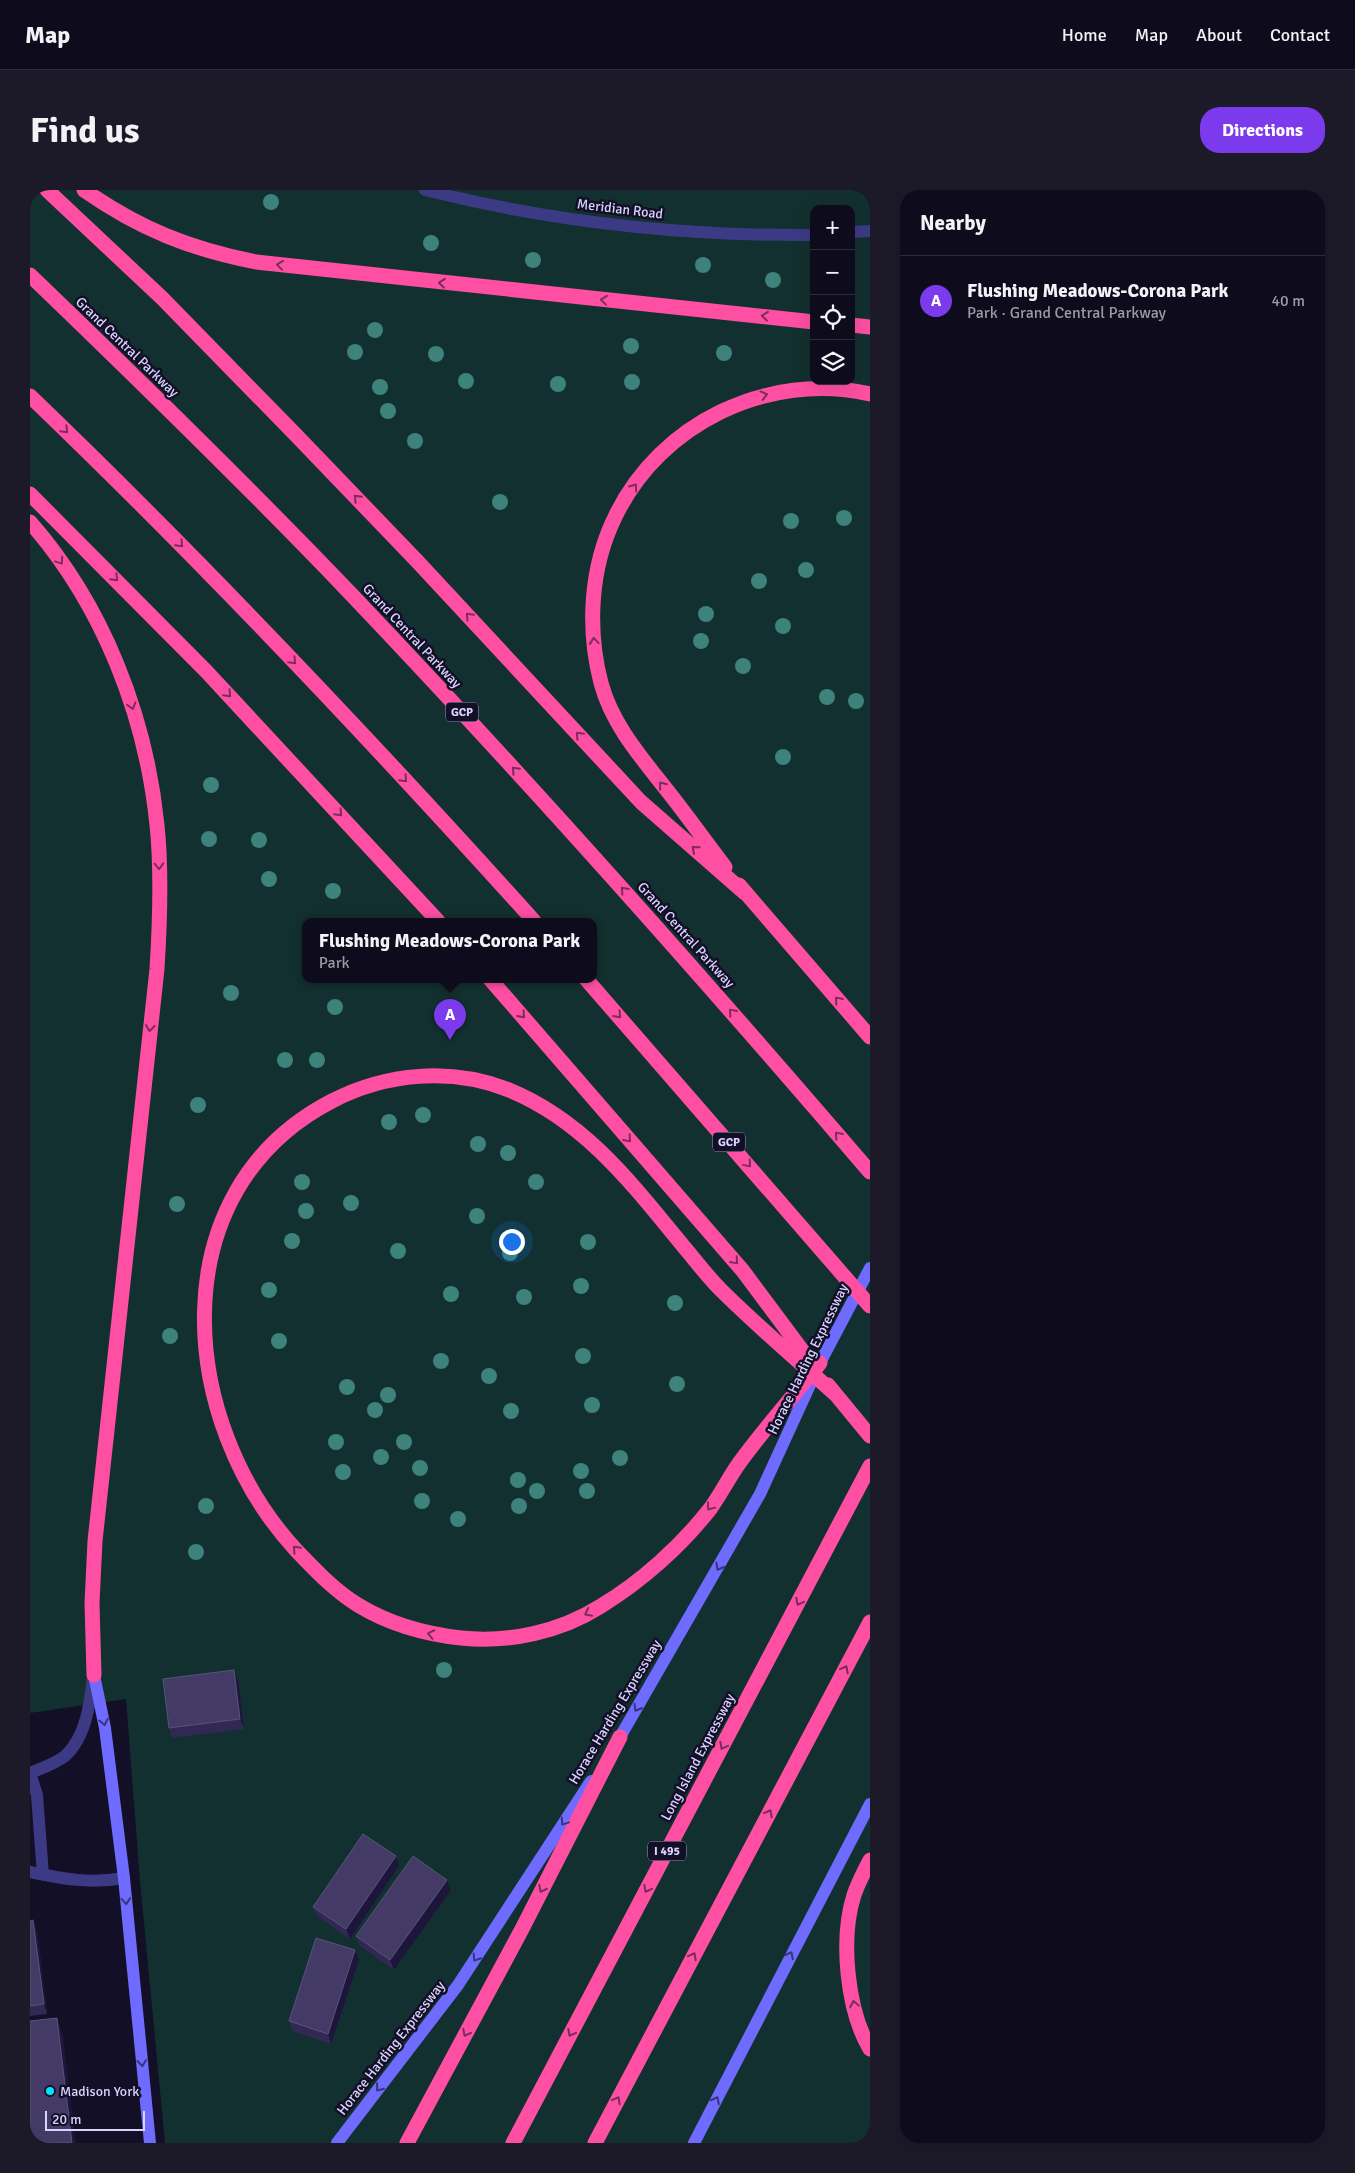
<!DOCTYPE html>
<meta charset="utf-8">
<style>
body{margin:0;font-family:Signika,sans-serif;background:#1c1929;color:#f1f3f6}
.controls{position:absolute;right:15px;top:15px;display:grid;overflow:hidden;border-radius:10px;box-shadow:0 5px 20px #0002}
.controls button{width:45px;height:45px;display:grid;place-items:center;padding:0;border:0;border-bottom:1px solid #2e2b3b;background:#0e0b1c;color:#f1f3f6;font:25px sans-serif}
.scale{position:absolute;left:15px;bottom:12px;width:100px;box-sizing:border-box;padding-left:5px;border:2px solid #d9d4ff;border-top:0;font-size:14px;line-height:18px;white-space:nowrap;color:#d9d4ff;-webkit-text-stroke:4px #130f26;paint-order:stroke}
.you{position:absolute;left:481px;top:1051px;width:18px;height:18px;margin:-12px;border:4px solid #fff;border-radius:50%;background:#1a73e8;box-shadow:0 0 0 8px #1a73e833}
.badge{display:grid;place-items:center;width:32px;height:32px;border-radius:50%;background:#7c3aed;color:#fff;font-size:16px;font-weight:700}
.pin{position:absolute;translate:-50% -41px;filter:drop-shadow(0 1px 2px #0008)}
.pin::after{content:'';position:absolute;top:26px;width:18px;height:15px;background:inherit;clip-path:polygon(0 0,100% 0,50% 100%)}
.popup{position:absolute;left:272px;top:728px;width:295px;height:65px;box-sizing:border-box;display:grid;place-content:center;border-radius:10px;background:#0e0b1c;filter:drop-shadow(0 1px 4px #0005);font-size:16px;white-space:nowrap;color:#9b9ba3}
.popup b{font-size:19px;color:#f1f3f6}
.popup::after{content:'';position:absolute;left:50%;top:100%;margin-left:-10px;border:10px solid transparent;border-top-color:#0e0b1c}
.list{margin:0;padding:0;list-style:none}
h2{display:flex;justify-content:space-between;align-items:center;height:65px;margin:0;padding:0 20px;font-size:21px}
h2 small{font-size:16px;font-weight:400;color:#9b9ba3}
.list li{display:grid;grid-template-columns:32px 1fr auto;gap:15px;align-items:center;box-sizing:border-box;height:90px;padding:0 20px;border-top:1px solid #2e2b3b}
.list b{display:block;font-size:19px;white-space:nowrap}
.list p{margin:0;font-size:16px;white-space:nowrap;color:#9b9ba3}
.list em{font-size:16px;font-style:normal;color:#9b9ba3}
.icon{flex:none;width:28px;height:28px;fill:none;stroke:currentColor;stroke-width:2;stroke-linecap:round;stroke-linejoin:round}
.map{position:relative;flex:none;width:840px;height:1953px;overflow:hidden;border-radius:20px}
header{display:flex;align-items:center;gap:30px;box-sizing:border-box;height:70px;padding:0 25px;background:#0e0b1c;border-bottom:1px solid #2e2b3b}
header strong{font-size:24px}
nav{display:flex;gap:28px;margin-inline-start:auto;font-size:18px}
.intro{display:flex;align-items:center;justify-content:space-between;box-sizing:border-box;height:120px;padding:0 30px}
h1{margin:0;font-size:35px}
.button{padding:12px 22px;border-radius:20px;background:#7c3aed;color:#fff;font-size:18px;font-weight:700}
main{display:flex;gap:30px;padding:0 30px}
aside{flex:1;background:#0e0b1c;border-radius:20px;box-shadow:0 5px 20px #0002}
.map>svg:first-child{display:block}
.green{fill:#12302f;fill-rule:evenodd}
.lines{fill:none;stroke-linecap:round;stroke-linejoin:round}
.street{stroke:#3d3a85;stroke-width:12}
.secondary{stroke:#6f6bff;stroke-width:12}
.highway{stroke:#ff4fa3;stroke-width:15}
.tree{fill:#3d827b}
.wall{fill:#312854}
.shaded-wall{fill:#1d163a}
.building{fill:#433a66;stroke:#5a527e}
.oneway{stroke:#7d2c5e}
.oneway2{stroke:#38347d}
.poi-dot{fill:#00e5ff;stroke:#130f26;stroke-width:2}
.labels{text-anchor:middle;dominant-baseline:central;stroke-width:5;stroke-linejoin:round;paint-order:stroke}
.shield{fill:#130f26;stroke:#9e99be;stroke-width:1}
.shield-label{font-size:12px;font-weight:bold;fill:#d9d4ff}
.street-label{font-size:14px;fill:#d9d4ff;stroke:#130f26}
.poi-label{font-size:14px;fill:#d9d4ff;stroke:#130f26;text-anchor:start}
</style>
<header>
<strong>Map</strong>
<nav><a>Home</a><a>Map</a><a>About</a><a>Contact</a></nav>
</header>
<div class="intro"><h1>Find us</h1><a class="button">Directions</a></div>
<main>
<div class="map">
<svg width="840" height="1953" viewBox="0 0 840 1953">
<rect width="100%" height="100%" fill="#130f26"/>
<path class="green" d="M0,0H840V1953H135L110,1691L96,1509L0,1523ZM784,19H821V191H784ZM276,731H564V789H276Z"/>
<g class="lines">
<path class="street" d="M395,0C522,32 653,46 784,45
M821,42L840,41
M0,1682C34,1689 59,1694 94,1688
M13,1685L7,1605L0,1583C12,1578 25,1574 35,1566C56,1547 60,1514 63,1487"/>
<path class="secondary" d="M64,1485L75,1538L94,1688L120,1953
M586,1554L730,1304L790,1173L840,1078
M307,1953L428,1795L561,1591
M664,1953L840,1614"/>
<path class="highway" d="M17,0L132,108L263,242L387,371L611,612L715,703
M54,0C110,39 160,59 226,72L784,132
M0,85C108,189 216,294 320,403C499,591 671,785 840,982
M821,135L840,137
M0,206C175,374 342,551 504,731
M0,304L176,481L408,731
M0,332C73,415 116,526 127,635C132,682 130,731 127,779L65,1351L62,1413L64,1485
M695,677C675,651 656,624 636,599C610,566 582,534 571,493C557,439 560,378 585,327C630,233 738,181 840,204
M709,695L840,847
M460,789L713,1081L783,1175
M556,789L840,1116
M790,1173C763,1206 735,1238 710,1272C699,1287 691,1304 680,1319C651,1356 612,1391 571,1416C530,1442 479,1453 431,1448C395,1444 359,1434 328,1415C305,1401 285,1380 266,1360C148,1232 128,1001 302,911C356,883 421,877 479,900C555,931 603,995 654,1057C666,1071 677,1086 690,1099C726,1135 766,1169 805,1204
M798,1195L840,1246
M840,1670C834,1682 828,1693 824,1705C810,1749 817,1820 840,1859
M377,1953L492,1739L590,1547
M483,1953L840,1276
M565,1953L840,1432"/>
</g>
<g class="tree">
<circle cx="241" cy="12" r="8"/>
<circle cx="401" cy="53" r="8"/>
<circle cx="503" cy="70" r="8"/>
<circle cx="673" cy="75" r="8"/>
<circle cx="743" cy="90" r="8"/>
<circle cx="345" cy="140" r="8"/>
<circle cx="601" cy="156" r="8"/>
<circle cx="325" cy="162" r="8"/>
<circle cx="694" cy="163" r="8"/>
<circle cx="406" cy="164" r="8"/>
<circle cx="436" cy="191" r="8"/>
<circle cx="602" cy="192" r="8"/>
<circle cx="528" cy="194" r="8"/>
<circle cx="350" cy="197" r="8"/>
<circle cx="358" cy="221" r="8"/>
<circle cx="385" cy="251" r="8"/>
<circle cx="470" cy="312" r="8"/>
<circle cx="814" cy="328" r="8"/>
<circle cx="761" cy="331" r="8"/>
<circle cx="776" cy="380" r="8"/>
<circle cx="729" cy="391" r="8"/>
<circle cx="676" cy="424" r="8"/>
<circle cx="753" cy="436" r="8"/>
<circle cx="671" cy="451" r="8"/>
<circle cx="713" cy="476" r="8"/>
<circle cx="797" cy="507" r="8"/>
<circle cx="826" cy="511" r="8"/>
<circle cx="753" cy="567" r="8"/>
<circle cx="181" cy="595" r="8"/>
<circle cx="179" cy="649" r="8"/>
<circle cx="229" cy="650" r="8"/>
<circle cx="239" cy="689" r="8"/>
<circle cx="303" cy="701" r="8"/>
<circle cx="201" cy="803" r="8"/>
<circle cx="305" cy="817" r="8"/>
<circle cx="255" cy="870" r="8"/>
<circle cx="287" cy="870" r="8"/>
<circle cx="168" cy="915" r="8"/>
<circle cx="393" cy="925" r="8"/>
<circle cx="359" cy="932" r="8"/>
<circle cx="448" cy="954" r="8"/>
<circle cx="478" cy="963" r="8"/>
<circle cx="272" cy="992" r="8"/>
<circle cx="506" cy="992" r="8"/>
<circle cx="321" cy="1013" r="8"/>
<circle cx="147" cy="1014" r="8"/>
<circle cx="276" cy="1021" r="8"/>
<circle cx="447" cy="1026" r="8"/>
<circle cx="262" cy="1051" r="8"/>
<circle cx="558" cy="1052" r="8"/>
<circle cx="368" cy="1061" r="8"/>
<circle cx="480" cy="1063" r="8"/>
<circle cx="551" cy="1096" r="8"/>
<circle cx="239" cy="1100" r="8"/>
<circle cx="421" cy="1104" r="8"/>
<circle cx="494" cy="1107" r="8"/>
<circle cx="645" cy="1113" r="8"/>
<circle cx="140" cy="1146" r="8"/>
<circle cx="249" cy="1151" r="8"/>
<circle cx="553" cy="1166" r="8"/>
<circle cx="411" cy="1171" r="8"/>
<circle cx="459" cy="1186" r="8"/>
<circle cx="647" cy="1194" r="8"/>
<circle cx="317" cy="1197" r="8"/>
<circle cx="358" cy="1205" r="8"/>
<circle cx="562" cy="1215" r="8"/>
<circle cx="345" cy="1220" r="8"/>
<circle cx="481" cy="1221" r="8"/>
<circle cx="306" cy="1252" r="8"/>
<circle cx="374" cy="1252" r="8"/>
<circle cx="351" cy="1267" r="8"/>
<circle cx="590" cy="1268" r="8"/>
<circle cx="390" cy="1278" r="8"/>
<circle cx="551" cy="1281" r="8"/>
<circle cx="313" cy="1282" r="8"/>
<circle cx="488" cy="1290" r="8"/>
<circle cx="507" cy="1301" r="8"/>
<circle cx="557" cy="1301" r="8"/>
<circle cx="392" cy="1311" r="8"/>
<circle cx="176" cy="1316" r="8"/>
<circle cx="489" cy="1316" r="8"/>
<circle cx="428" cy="1329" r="8"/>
<circle cx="166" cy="1362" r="8"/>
<circle cx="414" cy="1480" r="8"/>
</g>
<path class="wall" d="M208,1490L214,1539L142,1548L139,1538Z
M369,1676L320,1749L287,1726L283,1717Z
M417,1690L421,1700L364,1780L330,1756L326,1746Z
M0,1731L7,1740L17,1824L0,1826Z
M329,1770L301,1854L262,1841L259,1831Z"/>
<path class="shaded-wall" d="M204,1480L208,1490L214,1539L210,1529Z
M366,1666L369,1676L320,1749L316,1739Z
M417,1690L421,1700L364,1780L360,1770Z
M3,1730L7,1740L17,1824L14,1814Z
M325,1760L329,1770L301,1854L298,1844Z
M27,1828L33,1845L46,1953H42Z"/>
<path class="building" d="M204,1480L210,1529L139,1538L133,1489Z
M333,1644L366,1666L316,1739L283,1717Z
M383,1666L417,1690L360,1770L326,1746Z
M3,1730L14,1814L0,1816V1731Z
M286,1748L325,1760L298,1844L259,1831Z
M27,1828L42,1953H0V1831Z"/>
<defs><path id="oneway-chevron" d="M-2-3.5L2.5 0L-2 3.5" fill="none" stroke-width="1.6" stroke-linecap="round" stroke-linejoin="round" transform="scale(1.25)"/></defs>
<g class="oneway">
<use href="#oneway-chevron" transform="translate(250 75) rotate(-173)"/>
<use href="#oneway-chevron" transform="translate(412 93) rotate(-174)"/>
<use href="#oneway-chevron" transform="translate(574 110) rotate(-174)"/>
<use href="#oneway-chevron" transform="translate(735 126) rotate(-174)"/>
<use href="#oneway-chevron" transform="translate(734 205) rotate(-15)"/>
<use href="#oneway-chevron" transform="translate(35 240) rotate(45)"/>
<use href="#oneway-chevron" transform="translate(604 297) rotate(-55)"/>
<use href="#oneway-chevron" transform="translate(327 308) rotate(-134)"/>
<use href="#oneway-chevron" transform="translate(150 354) rotate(46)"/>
<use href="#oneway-chevron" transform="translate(30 371) rotate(56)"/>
<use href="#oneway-chevron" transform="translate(85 388) rotate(45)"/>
<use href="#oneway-chevron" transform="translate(439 426) rotate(-133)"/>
<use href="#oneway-chevron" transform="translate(564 451) rotate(-95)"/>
<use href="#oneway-chevron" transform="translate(263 471) rotate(46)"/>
<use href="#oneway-chevron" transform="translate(198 504) rotate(47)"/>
<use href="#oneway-chevron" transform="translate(102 516) rotate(73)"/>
<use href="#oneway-chevron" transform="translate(549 545) rotate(-133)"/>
<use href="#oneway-chevron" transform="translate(485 580) rotate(-133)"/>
<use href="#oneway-chevron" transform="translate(374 589) rotate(47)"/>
<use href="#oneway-chevron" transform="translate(632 595) rotate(-129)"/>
<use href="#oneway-chevron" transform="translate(309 623) rotate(47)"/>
<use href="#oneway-chevron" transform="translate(665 659) rotate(-139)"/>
<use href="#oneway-chevron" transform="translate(129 676) rotate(88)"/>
<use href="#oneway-chevron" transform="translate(594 700) rotate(-132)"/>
<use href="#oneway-chevron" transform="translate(808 810) rotate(-131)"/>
<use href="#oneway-chevron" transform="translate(702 822) rotate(-131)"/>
<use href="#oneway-chevron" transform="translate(492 825) rotate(48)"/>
<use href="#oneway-chevron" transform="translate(588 825) rotate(48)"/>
<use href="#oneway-chevron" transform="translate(120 838) rotate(96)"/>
<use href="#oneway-chevron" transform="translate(808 945) rotate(-131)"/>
<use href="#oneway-chevron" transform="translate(598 949) rotate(49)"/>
<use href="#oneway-chevron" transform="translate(718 974) rotate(50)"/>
<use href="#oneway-chevron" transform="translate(705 1071) rotate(49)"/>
<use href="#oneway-chevron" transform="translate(680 1317) rotate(127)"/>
<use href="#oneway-chevron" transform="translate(266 1359) rotate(-133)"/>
<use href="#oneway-chevron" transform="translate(769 1412) rotate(118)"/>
<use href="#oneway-chevron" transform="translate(558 1423) rotate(153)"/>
<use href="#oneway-chevron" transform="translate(401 1444) rotate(-168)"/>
<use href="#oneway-chevron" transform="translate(815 1479) rotate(-62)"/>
<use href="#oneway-chevron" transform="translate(693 1556) rotate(118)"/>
<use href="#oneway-chevron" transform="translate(739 1623) rotate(-62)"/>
<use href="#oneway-chevron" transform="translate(512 1699) rotate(117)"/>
<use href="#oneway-chevron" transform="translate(617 1699) rotate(118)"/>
<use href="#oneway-chevron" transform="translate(663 1766) rotate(-62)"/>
<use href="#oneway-chevron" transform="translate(824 1814) rotate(-101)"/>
<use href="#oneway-chevron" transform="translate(436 1843) rotate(118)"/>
<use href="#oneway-chevron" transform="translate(541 1843) rotate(118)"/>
<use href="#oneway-chevron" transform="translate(587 1910) rotate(-62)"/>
</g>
<g class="oneway2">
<use href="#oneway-chevron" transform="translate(689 1377) rotate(120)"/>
<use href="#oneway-chevron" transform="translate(607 1518) rotate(120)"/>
<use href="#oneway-chevron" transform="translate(74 1532) rotate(78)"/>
<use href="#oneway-chevron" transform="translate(534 1632) rotate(124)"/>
<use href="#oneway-chevron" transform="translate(96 1711) rotate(85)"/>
<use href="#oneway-chevron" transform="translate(760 1765) rotate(-63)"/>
<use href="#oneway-chevron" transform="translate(446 1768) rotate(123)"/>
<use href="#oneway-chevron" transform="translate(112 1873) rotate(84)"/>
<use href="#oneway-chevron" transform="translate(349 1898) rotate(128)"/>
<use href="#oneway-chevron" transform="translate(686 1910) rotate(-63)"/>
</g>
<circle class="poi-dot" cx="20" cy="1901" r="5"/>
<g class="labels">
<g class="shield">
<rect x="416" y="512.5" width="32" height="19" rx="4"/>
<rect x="683" y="942.5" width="32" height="19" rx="4"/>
<rect x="618" y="1651.5" width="38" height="19" rx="4"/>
</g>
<g class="shield-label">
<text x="432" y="522">GCP</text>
<text x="699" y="952">GCP</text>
<text x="637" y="1661">I 495</text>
</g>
<g class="street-label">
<text transform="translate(590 19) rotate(7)">Meridian Road</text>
<text transform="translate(97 157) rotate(44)">Grand Central Parkway</text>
<text transform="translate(382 446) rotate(47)">Grand Central Parkway</text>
<text transform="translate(656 745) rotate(48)">Grand Central Parkway</text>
<text transform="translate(778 1169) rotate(-64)">Horace Harding Expressway</text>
<text transform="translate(585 1522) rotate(-59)">Horace Harding Expressway</text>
<text transform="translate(668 1567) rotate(-62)">Long Island Expressway</text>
<text transform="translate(361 1858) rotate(-52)">Horace Harding Expressway</text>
</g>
<g class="poi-label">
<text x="30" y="1901">Madison York</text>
</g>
</g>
</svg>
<div class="controls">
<button>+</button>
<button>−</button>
<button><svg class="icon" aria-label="locate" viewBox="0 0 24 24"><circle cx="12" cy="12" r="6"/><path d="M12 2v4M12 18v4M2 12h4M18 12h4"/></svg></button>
<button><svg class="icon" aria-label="layers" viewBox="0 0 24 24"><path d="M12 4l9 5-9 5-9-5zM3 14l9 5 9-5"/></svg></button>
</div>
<div class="scale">20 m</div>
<div class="you"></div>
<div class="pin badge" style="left:420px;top:850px">A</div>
<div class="popup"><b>Flushing Meadows-Corona Park</b>Park</div>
</div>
<aside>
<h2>Nearby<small></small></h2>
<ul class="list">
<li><span class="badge">A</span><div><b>Flushing Meadows-Corona Park</b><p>Park · Grand Central Parkway</p></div><em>40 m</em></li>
</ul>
</aside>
</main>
